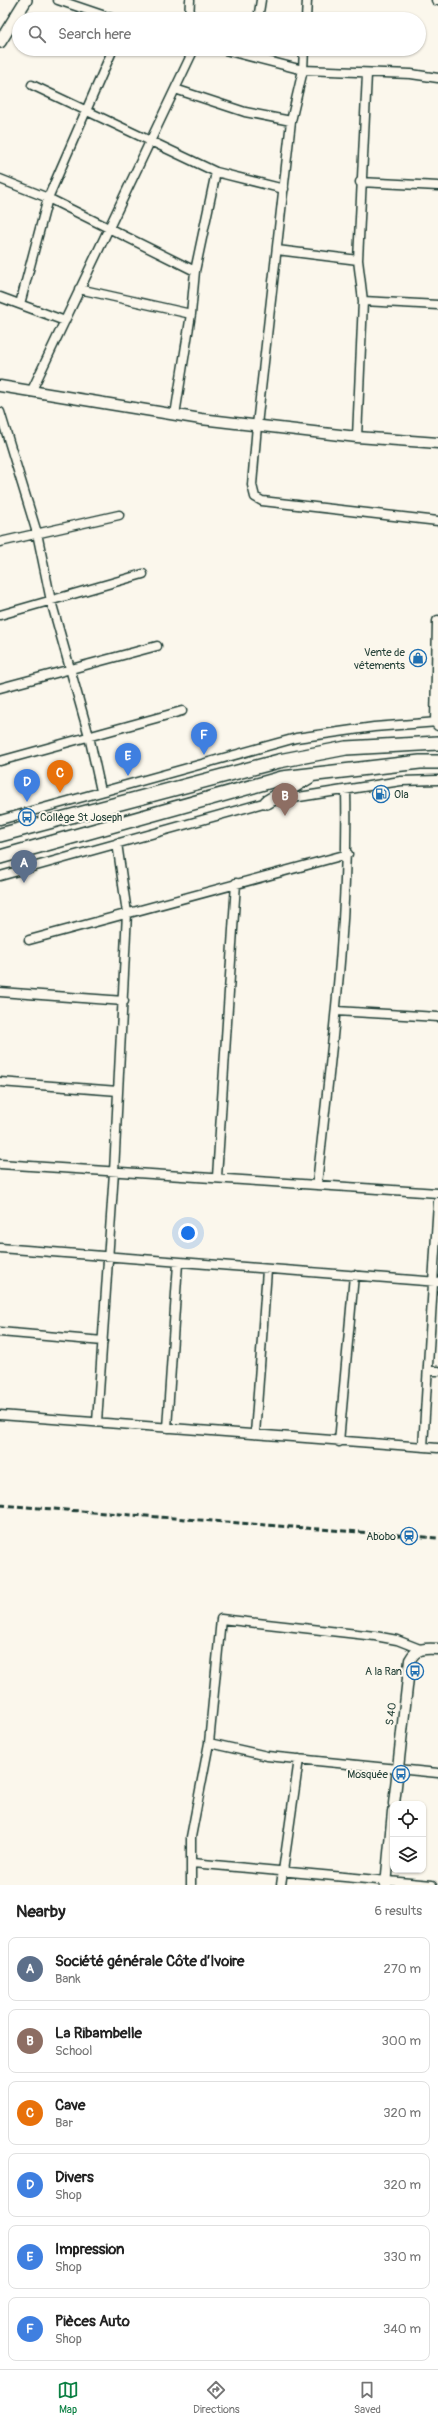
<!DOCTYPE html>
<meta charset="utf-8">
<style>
body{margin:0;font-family:Pangolin,sans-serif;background:#f6f6f6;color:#222}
.controls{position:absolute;right:12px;bottom:12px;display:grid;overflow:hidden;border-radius:8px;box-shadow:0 1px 3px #0004}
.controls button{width:36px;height:36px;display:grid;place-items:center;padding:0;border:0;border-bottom:1px solid #e0e0e0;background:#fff;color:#222;font:20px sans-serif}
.you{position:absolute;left:188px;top:1233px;width:14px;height:14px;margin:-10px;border:3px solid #fff;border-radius:50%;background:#1a73e8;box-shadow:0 0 0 6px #1a73e833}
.badge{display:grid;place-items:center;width:26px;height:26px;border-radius:50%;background:#0b8043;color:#fff;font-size:13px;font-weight:700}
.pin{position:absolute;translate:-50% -33px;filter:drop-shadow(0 1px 2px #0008)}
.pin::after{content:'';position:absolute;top:21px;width:14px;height:12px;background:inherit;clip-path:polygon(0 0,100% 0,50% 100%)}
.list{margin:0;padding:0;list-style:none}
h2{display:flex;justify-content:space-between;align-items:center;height:52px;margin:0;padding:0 16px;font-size:17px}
h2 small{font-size:13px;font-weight:400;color:#767676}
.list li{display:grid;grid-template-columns:26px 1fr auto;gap:12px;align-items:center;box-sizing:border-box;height:64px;margin:0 8px 8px;padding:0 8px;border:1px solid #e0e0e0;border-radius:8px}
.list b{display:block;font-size:15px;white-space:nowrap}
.list p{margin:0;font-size:13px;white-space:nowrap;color:#767676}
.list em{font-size:13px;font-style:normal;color:#767676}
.icon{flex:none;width:22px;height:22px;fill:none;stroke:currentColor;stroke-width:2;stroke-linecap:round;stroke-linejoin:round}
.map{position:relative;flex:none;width:438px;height:1885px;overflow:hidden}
.search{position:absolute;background:#fff;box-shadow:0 1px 3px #0004;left:12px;right:12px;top:12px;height:44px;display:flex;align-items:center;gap:10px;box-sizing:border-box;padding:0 14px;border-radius:22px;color:#767676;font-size:15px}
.sheet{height:484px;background:#fff}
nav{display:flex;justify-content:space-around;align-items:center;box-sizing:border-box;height:56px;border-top:1px solid #e0e0e0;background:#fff;font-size:11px;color:#767676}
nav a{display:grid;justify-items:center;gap:2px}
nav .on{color:#0b8043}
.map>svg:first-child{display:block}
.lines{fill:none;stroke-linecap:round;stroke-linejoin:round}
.minor-casing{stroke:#1f3d34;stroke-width:11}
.tertiary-casing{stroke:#1f3d34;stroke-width:13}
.secondary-casing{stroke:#1f3d34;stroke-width:14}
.primary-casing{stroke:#1f3d34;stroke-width:16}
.minor{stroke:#fbf7ec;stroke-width:8}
.tertiary{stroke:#fbf7ec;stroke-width:10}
.secondary{stroke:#fbf7ec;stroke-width:11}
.primary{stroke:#fbf7ec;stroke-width:13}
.rail{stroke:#1f3d34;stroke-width:3;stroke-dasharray:6 3;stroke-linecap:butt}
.labels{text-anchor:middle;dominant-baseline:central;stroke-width:4;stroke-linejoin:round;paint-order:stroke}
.poi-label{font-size:11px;fill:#1f3d34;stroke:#fbf7ec;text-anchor:end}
.street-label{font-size:11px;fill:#1f3d34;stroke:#fbf7ec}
</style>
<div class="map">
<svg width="438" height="1885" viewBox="0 0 438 1885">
<rect width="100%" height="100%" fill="#fbf7ec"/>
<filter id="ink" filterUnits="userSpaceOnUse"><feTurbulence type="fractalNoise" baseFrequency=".025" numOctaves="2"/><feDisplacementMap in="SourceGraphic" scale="8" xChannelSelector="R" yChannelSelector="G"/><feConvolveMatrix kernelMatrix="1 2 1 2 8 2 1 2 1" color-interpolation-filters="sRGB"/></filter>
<g filter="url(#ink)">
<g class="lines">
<g class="minor-casing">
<path id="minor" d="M58,0L114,19
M436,0H438
M189,19L190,0
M258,19L261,0
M306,19L307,0
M221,49L303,70L411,74L438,78
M304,49L303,70L291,121L257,425L252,485L255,497L262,501L438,521
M32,85L216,172L284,189
M175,89L245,112L291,121
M0,179L48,198L195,271
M360,182L438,186
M277,250L358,260
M79,289L191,314
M0,297L65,321
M363,301L438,305
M20,304L48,198L113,49
M32,390L194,49
M0,412L37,533L51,601L89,736L101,791
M175,415L191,314L195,271L216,172
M357,437L363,301L358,260L367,74
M0,542L119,515
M0,615L143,574
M0,688L157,646
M0,761L182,711
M0,820L296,738L374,727L438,722
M0,876L267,802L401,781L438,780
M29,940L348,854
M0,992L124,1001
M336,1011L438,1017
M0,1082L118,1091
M0,1164L438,1193
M217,1177L236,883
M317,1184C331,1053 349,921 346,790
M0,1248L438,1282
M0,1332L103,1341
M429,1371H438
M0,1415L438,1448
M97,1422L114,1172L127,913L117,843
M167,1428L178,1263
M255,1434L267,1270
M339,1442L354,1275
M423,1447L438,1202
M209,1743L267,1756L438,1773
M192,1863L432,1885
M191,1885V1837L209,1743L221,1619L375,1636L397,1640L420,1649
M281,1885L299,1759"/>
</g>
<g class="tertiary-casing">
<path id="tertiary" d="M0,386L201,419L357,437L438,443
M438,621L436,722L438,725
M394,1804L410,1660C416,1648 425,1648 438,1649
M386,1885L393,1811"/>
</g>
<g class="secondary-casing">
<path id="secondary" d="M0,42L26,0"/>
</g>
<g class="primary-casing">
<path id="primary" d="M267,802L309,777
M0,835L279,761L346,748L438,743
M0,857L282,778L420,762H438"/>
</g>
<use href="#minor" class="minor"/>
<use href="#tertiary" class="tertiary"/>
<use href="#secondary" class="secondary"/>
<use href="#primary" class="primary"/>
<path class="rail" d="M0,1505L438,1538"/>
</g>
</g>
<defs>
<g id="shop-ring" transform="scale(0.9)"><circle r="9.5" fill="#fbf7ec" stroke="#1f6fb2" stroke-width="1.5"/><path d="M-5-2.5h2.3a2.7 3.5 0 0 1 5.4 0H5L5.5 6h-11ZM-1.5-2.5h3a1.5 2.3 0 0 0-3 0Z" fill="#1f6fb2"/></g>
<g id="fuel-ring" transform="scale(0.9)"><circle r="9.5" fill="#fbf7ec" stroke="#1f6fb2" stroke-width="1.5"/><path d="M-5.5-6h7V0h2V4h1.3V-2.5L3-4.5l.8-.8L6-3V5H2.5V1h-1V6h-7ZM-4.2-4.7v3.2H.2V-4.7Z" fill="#1f6fb2"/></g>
<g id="bus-ring" transform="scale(0.9)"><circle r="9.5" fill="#fbf7ec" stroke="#1f6fb2" stroke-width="1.5"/><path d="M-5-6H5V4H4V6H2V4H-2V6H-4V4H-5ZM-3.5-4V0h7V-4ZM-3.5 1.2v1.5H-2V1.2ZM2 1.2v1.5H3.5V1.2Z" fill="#1f6fb2"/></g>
<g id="station-ring" transform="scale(0.9)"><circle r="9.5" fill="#fbf7ec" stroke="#1f6fb2" stroke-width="1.5"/><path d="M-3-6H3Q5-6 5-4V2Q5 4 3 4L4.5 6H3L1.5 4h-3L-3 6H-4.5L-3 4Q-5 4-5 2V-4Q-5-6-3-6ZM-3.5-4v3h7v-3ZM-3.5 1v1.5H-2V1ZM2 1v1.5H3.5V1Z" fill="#1f6fb2"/></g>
</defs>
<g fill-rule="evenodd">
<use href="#shop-ring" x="418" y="658"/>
<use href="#fuel-ring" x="381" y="794"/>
<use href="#bus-ring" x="27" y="817"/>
<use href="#station-ring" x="409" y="1536"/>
<use href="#bus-ring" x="415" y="1671"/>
<use href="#bus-ring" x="401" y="1774"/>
</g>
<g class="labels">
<g class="poi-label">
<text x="405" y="652">Vente de<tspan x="405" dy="13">vêtements</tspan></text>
<text x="394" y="794" text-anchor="start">Ola</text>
<text x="40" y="817" text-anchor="start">Collège St Joseph</text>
<text x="396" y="1536">Abobo</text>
<text x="402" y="1671">A la Ran</text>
<text x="388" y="1774">Mosquée</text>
</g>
<g class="street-label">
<text transform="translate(391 1714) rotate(-83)">S 40</text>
</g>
</g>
</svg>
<div class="controls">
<button><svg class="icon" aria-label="locate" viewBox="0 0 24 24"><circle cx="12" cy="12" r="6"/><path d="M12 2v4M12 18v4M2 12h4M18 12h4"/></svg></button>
<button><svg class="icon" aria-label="layers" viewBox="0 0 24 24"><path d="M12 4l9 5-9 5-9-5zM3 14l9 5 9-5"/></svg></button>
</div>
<div class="you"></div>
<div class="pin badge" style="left:24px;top:883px;background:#5c6f8a">A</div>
<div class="pin badge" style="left:285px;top:816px;background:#8d6e63">B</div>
<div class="pin badge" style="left:60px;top:793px;background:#e8710a">C</div>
<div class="pin badge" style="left:27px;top:802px;background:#3f7fe0">D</div>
<div class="pin badge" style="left:128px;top:776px;background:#3f7fe0">E</div>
<div class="pin badge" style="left:204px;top:755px;background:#3f7fe0">F</div>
<div class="search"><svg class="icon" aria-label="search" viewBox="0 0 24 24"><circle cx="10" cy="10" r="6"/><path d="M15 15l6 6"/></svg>Search here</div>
</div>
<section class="sheet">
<h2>Nearby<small>6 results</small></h2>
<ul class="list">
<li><span class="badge" style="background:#5c6f8a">A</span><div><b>Société générale Côte d’Ivoire</b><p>Bank</p></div><em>270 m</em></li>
<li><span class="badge" style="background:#8d6e63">B</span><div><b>La Ribambelle</b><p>School</p></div><em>300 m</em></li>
<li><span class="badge" style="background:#e8710a">C</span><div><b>Cave</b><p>Bar</p></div><em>320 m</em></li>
<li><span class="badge" style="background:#3f7fe0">D</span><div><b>Divers</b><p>Shop</p></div><em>320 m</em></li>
<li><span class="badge" style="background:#3f7fe0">E</span><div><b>Impression</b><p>Shop</p></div><em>330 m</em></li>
<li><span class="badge" style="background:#3f7fe0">F</span><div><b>Pièces Auto</b><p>Shop</p></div><em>340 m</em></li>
</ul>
</section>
<nav>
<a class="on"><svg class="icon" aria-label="map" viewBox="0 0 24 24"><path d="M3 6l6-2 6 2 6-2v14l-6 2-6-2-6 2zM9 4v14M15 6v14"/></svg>Map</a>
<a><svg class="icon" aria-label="directions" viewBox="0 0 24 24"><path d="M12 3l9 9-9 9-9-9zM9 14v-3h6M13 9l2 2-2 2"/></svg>Directions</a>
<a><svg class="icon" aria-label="saved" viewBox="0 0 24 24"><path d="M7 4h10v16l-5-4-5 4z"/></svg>Saved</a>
</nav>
